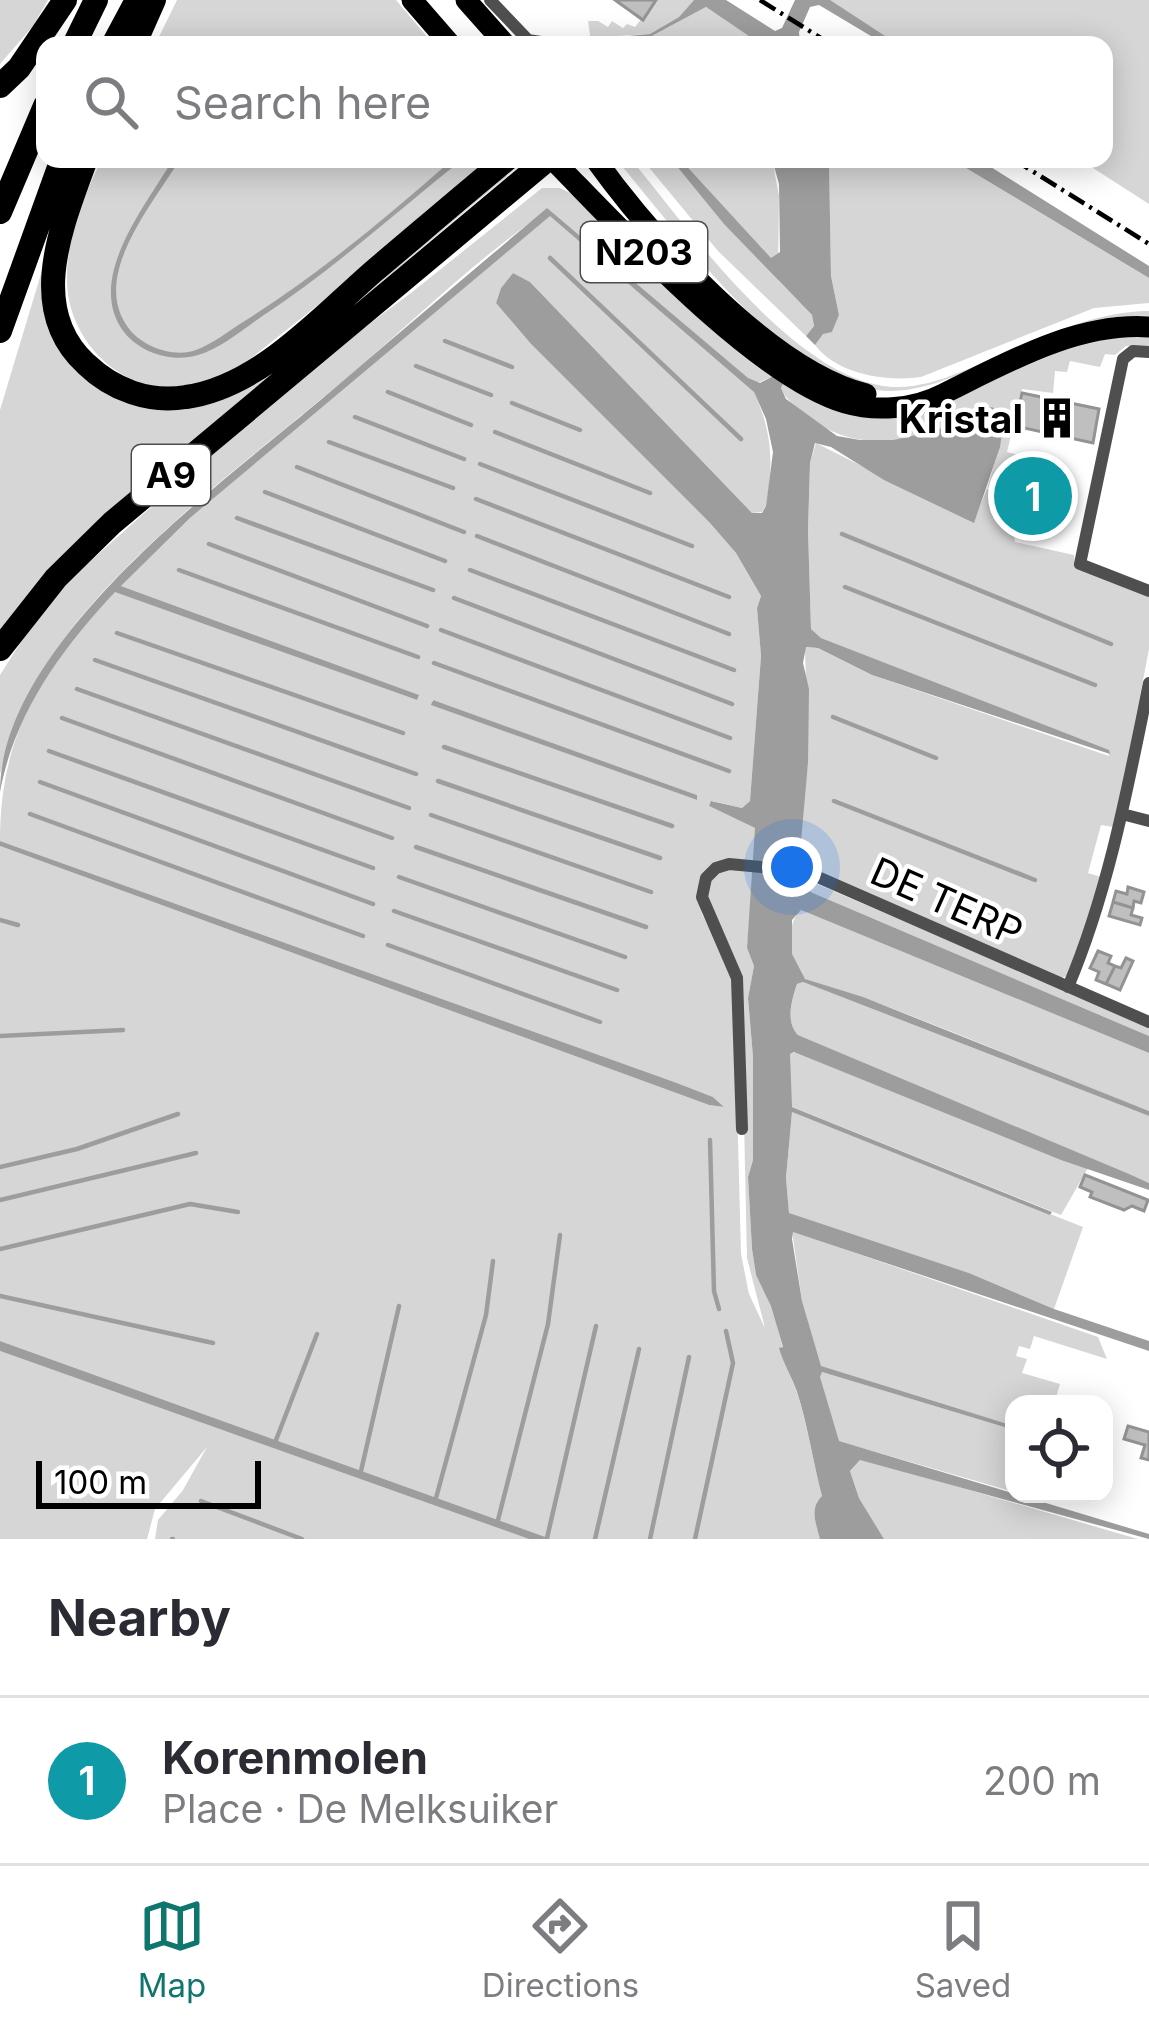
<!DOCTYPE html>
<meta charset="utf-8">
<style>
body{margin:0;font-family:Inter,sans-serif;background:#f2f2f3;color:#2b2b33}
.controls{position:absolute;right:36px;bottom:36px;display:grid;overflow:hidden;border-radius:24px;box-shadow:0 6px 30px #0003}
.controls button{width:108px;height:108px;display:grid;place-items:center;padding:0;border:0;border-bottom:3px solid #e1e1e2;background:#fff;color:#2b2b33;font:60px sans-serif}
.scale{position:absolute;left:36px;bottom:30px;width:225px;box-sizing:border-box;padding-left:12px;border:6px solid #000;border-top:0;font-size:33px;line-height:42px;white-space:nowrap;color:#000;-webkit-text-stroke:9px #fff;paint-order:stroke}
.you{position:absolute;left:792px;top:867px;width:42px;height:42px;margin:-30px;border:9px solid #fff;border-radius:50%;background:#1a73e8;box-shadow:0 0 0 18px #1a73e833}
.badge{display:grid;place-items:center;width:78px;height:78px;border-radius:50%;background:#0f766e;color:#fff;font-size:39px;font-weight:700}
.pin{position:absolute;translate:-50% -50%;border:6px solid #fff;box-shadow:0 3px 12px #0006}
.list{margin:0;padding:0;list-style:none}
h2{display:flex;justify-content:space-between;align-items:center;height:156px;margin:0;padding:0 48px;font-size:51px}
h2 small{font-size:39px;font-weight:400;color:#7c7c81}
.list li{display:grid;grid-template-columns:78px 1fr auto;gap:36px;align-items:center;box-sizing:border-box;height:168px;padding:0 48px;border-top:3px solid #e1e1e2}
.list b{display:block;font-size:45px;white-space:nowrap}
.list p{margin:0;font-size:39px;white-space:nowrap;color:#7c7c81}
.list em{font-size:39px;font-style:normal;color:#7c7c81}
.icon{flex:none;width:66px;height:66px;fill:none;stroke:currentColor;stroke-width:2;stroke-linecap:round;stroke-linejoin:round}
.map{position:relative;flex:none;width:1149px;height:1539px;overflow:hidden}
.search{position:absolute;background:#fff;box-shadow:0 6px 30px #0003;left:36px;right:36px;top:36px;height:132px;display:flex;align-items:center;gap:30px;box-sizing:border-box;padding:0 42px;border-radius:24px;color:#7c7c81;font-size:45px}
.sheet{height:324px;background:#fff}
nav{display:flex;justify-content:space-around;align-items:center;box-sizing:border-box;height:168px;border-top:3px solid #e1e1e2;background:#fff;font-size:33px;color:#7c7c81}
nav a{display:grid;justify-items:center;gap:6px}
nav .on{color:#0f766e}
.map>svg:first-child{display:block}
.green{fill:#d6d6d6;fill-rule:evenodd}
.water{fill:#9d9d9d}
.lines{fill:none;stroke-linecap:round;stroke-linejoin:round}
.stream{stroke:#9d9d9d;stroke-width:4.5}
.building{fill:#bfbfbf;stroke:#939393;stroke-width:3}
.street{stroke:#4f4f4f;stroke-width:12}
.primary{stroke:#000;stroke-width:21}
.highway{stroke:#000;stroke-width:24}
.rail{stroke:#000;stroke-width:4.5;stroke-dasharray:18 6 3 6;stroke-linecap:butt}
.labels{text-anchor:middle;dominant-baseline:central;stroke-width:9;stroke-linejoin:round;paint-order:stroke}
.shield{fill:#fff;stroke:#4c4c4c;stroke-width:3}
.shield-label{font-size:36px;font-weight:bold;fill:#000}
.poi-label{font-size:39px;font-weight:bold;fill:#000;stroke:#fff;text-anchor:end}
.street-label{font-size:39px;fill:#000;stroke:#fff}
</style>
<div class="map">
<svg width="1149" height="1539" viewBox="0 0 1149 1539">
<rect width="100%" height="100%" fill="#fff"/>
<path class="green" d="M0,0H48L33,26L0,64Z
M177,0H396L434,45H155Z
M656,0H694L679,17L650,34L617,36L648,38L706,7L762,45L591,42L588,21H598L608,27L612,21L623,28L627,24L635,27Z
M829,0H1149V204L1079,159H1104V45H899Z
M102,159H493L377,258L245,363C226,373 206,383 185,387C123,396 69,342 67,283C65,242 84,195 102,159Z
M616,159H631C688,229 787,367 878,385C905,391 933,383 958,373C1022,349 1079,312 1149,311V316C1080,313 1020,350 958,375C933,385 904,394 877,390C778,376 676,229 616,159Z
M642,159H772L779,196L778,280L812,315L814,326L806,336L718,251Z
M829,159H951L1149,278V303L1094,308L921,377C885,382 837,374 815,345L823,333L832,332L839,315L831,276Z
M504,174L507,176L170,461L0,635V410L47,254L89,378L195,405Z
M542,188H560L570,193L676,294L775,375L758,383L754,392C772,432 774,463 766,506L762,512L752,513L530,282L513,273L501,288L496,303L531,344L710,523L736,553L761,596L757,608L761,656L750,801L742,808L712,801L709,806L755,828V860H727L711,868L703,879L699,894L702,914L727,959L734,987L741,1254L749,1294L765,1328L747,1258L741,983C732,944 662,858 754,869L747,948L754,966L748,998L753,1057V1160L748,1177L752,1249L756,1275L772,1306L783,1349H780C784,1364 792,1378 797,1393C808,1427 813,1462 822,1496C809,1509 816,1524 821,1539H551L0,1341V846L709,1105L724,1107L713,1097L677,1083L0,841C0,731 43,670 115,591L417,700L418,695L121,586L190,518L541,221L538,217C472,263 411,323 349,376C245,464 81,581 23,705C13,727 7,752 0,774V675L33,623L67,582L297,377L411,293ZM432,700L697,795V800L432,705Z
M1149,335V347L1126,346L1115,355L1105,354L1100,367L1070,361L1067,372L1055,371L1053,393L1022,389L1007,452L1018,455L1016,466L1004,464L999,490L988,487L1002,434L982,409C924,439 862,460 806,415C795,406 786,400 781,388L784,382L859,414L1001,376L1088,340Z
M816,443L973,522L987,489L998,492L995,509L1012,513L1006,516L1003,527L1014,532L1015,542L1074,555L1075,567L1149,594V649L1117,815L1113,827L1101,825L1088,873L1101,877L1085,936L1067,976L1058,979L796,867L808,763L805,647L818,648L872,675L1109,756L1108,750L821,638L811,629L808,530L810,463Z
M798,876L1149,1026V1036L813,893L801,885Z
M801,910L1149,1053V1111C1054,1075 960,1033 864,998C847,991 817,989 803,977C787,964 786,921 801,910Z
M803,982L1149,1116V1183L798,1035C785,1022 792,999 797,984Z
M796,1052L1088,1168L1061,1215L790,1106V1054Z
M792,1112L1083,1227L1054,1309L969,1273L789,1214L786,1178Z
M792,1231L1098,1337L1107,1359L1034,1336L1030,1349L1019,1346L1016,1356L1027,1359L1022,1373L1060,1384L1054,1404H1014V1426L840,1374L820,1366L802,1301Z
M0,1351L529,1539H155L158,1520L183,1490L207,1447L155,1509L147,1539H0Z
M822,1372L1014,1430V1492L838,1441L819,1376Z
M860,1460L873,1462L1138,1539H884L859,1498L850,1471Z"/>
<path class="water" d="M694,0H726L775,31L782,28L795,0H830L899,45H886L819,5L810,7L799,32L800,45H762L706,7L648,38L617,37L650,34L679,17Z
M173,159H180C152,206 88,278 130,330C144,347 174,358 196,350C212,344 229,331 243,322C318,275 387,217 453,159H463C396,212 333,270 261,317C242,330 220,349 198,355C173,363 140,353 124,332C84,279 146,206 173,159Z
M671,159H680L771,258L780,252L779,184L772,159H829L831,276L839,315L832,332L823,334L815,345L806,336L814,326L812,315L724,224Z
M951,159H978L1149,266V278Z
M547,208L748,378L760,383L775,375L784,382L781,388L786,399L837,436L860,440H893L931,432L992,407L1004,418L1000,447L974,523L884,480L831,447L815,443L810,463L808,530L811,629L821,638L1109,750L1110,754L872,675L818,648L806,647L803,663L809,689L808,763L798,875L801,886L813,893L1149,1036V1053L801,910L792,920V954L805,979L863,997L1149,1111V1116L803,982L797,984C792,999 785,1022 798,1035L1129,1174L1149,1183V1190L1061,1160L794,1052L790,1054L792,1107L1052,1212L1050,1215L792,1112L786,1178L789,1213L969,1273L1054,1309L1149,1341V1351L793,1232L792,1239L802,1301L821,1366L1014,1426V1430L822,1372L820,1377L839,1441L1149,1534V1539L860,1460L850,1471L859,1498L884,1539H820C816,1523 809,1509 822,1496C813,1462 808,1426 797,1392C792,1377 783,1363 779,1348L783,1347L771,1306L756,1275L752,1249L748,1177L753,1160V1057L748,998L754,966L747,948L755,828L709,806L711,801L742,808L750,801L761,656L757,608L761,596L736,553L710,523L531,344L496,303L501,288L513,273L530,282L752,513H762L766,506L773,452L766,419L754,392L550,216L190,518L121,586L419,695L417,700L115,592C61,650 15,712 0,792C0,644 218,486 323,398C397,335 472,271 547,208Z
M433,700L697,795V800L431,705Z
M0,841L677,1083L713,1097L724,1107L709,1105L0,846Z
M0,1341L551,1539H529L0,1351Z"/>
<g class="lines">
<path class="stream" d="M550,258L741,439
M445,341L512,367
M416,366L491,395
M388,392L471,425
M512,403L580,430
M355,417L464,459
M495,432L650,493
M329,442L453,488
M480,464L692,546
M297,467L464,532
M265,492L445,561
M476,499L729,597
M237,518L433,590
M842,534L1111,644
M477,536L729,634
M209,544L427,626
M179,570L418,657
M470,570L734,670
M845,587L1095,685
M454,598L732,704
M441,630L730,738
M117,633L403,733
M95,660L416,774
M434,663L729,771
M77,689L409,808
M833,717L936,758
M62,718L392,838
M444,747L672,826
M49,751L373,868
M438,781L660,858
M40,782L373,904
M834,801L1035,880
M30,814L363,936
M431,815L651,892
M416,847L646,927
M399,877L625,957
M394,911L617,990
M0,920L18,925
M388,945L600,1022
M0,1036L123,1030
M710,1140L714,1291L719,1309
M0,1167L77,1149L178,1114
M0,1200L196,1153
M0,1249L190,1204L238,1212
M0,1296L213,1343
M276,1440L317,1334
M361,1471L399,1306
M436,1498L486,1315L493,1261
M201,1501L302,1539
M498,1520L548,1324L560,1235
M547,1538L596,1326
M172,1539H173
M595,1539L639,1349
M650,1539L689,1357
M695,1539L733,1363L726,1331"/>
</g>
<path class="building" d="M615,0H656L643,20Z
M1022,393L1099,409L1093,443L1015,426Z
M1003,468L1070,482L1062,523L995,510Z
M1128,887L1144,892L1141,903L1134,901L1133,908L1113,902L1116,891L1127,894Z
M1113,902L1133,908L1131,915L1142,918L1140,925L1109,916Z
M1098,951L1111,956L1108,963L1115,966L1106,984L1096,980L1099,972L1090,968Z
M1126,958L1133,961L1120,990L1106,984L1115,966L1121,968Z
M1085,1175L1148,1200L1144,1211L1132,1206L1124,1210L1090,1197L1092,1192L1080,1187Z
M1128,1426L1149,1432V1460L1141,1458L1145,1445L1124,1439Z"/>
<g class="lines">
<path class="street" d="M490,0L528,40L560,45
M1149,352L1133,351L1123,359L1080,564L1149,591
M1122,814L1149,821
M1068,987C1109,890 1128,786 1149,683
M742,1129L737,978L702,897L706,878L716,868L729,864L804,871L1149,1022"/>
<path class="primary" d="M412,0L451,45
M466,0L506,45
M552,159C619,227 756,377 845,403C876,412 914,409 943,394C1006,363 1077,322 1149,327
M595,159C652,238 770,370 866,394"/>
<path class="highway" d="M74,45L96,0
M113,45L137,0
M134,45L154,0
M0,86L19,68L65,0
M86,159C63,223 25,308 86,364C113,390 149,403 186,397C259,387 321,317 374,271C418,234 462,196 507,159
M0,212L45,106
M0,331L62,159
M0,649L56,578L112,523L548,159"/>
<path class="rail" d="M760,0L832,45
M1013,159L1149,244"/>
</g>
<defs>
<g id="building-bare" transform="scale(3.24)"><path d="M-4-6H4V6H1V3H-1V6H-4ZM-2.5-4.3h1.7v1.8h-1.7ZM.8-4.3h1.7v1.8H.8ZM-2.5-1h1.7V.8h-1.7ZM.8-1h1.7V.8H.8Z" fill="#000" stroke="#fff" stroke-width="2.5" paint-order="stroke"/></g>
</defs>
<g fill-rule="evenodd">
<use href="#building-bare" x="1057" y="418"/>
</g>
<g class="labels">
<g class="shield">
<rect x="581" y="222" width="126" height="60" rx="9"/>
<rect x="132" y="445" width="78" height="60" rx="9"/>
</g>
<g class="shield-label">
<text x="644" y="252">N203</text>
<text x="171" y="475">A9</text>
</g>
<g class="poi-label">
<text x="1023" y="418">Kristal</text>
</g>
<g class="street-label">
<text transform="translate(947 901) rotate(24)">DE TERP</text>
</g>
</g>
</svg>
<div class="controls">
<button><svg class="icon" aria-label="locate" viewBox="0 0 24 24"><circle cx="12" cy="12" r="6"/><path d="M12 2v4M12 18v4M2 12h4M18 12h4"/></svg></button>
</div>
<div class="scale">100 m</div>
<div class="you"></div>
<div class="pin badge" style="left:1033px;top:496px;background:#0f9aa8">1</div>
<div class="search"><svg class="icon" aria-label="search" viewBox="0 0 24 24"><circle cx="10" cy="10" r="6"/><path d="M15 15l6 6"/></svg>Search here</div>
</div>
<section class="sheet">
<h2>Nearby<small></small></h2>
<ul class="list">
<li><span class="badge" style="background:#0f9aa8">1</span><div><b>Korenmolen</b><p>Place · De Melksuiker</p></div><em>200 m</em></li>
</ul>
</section>
<nav>
<a class="on"><svg class="icon" aria-label="map" viewBox="0 0 24 24"><path d="M3 6l6-2 6 2 6-2v14l-6 2-6-2-6 2zM9 4v14M15 6v14"/></svg>Map</a>
<a><svg class="icon" aria-label="directions" viewBox="0 0 24 24"><path d="M12 3l9 9-9 9-9-9zM9 14v-3h6M13 9l2 2-2 2"/></svg>Directions</a>
<a><svg class="icon" aria-label="saved" viewBox="0 0 24 24"><path d="M7 4h10v16l-5-4-5 4z"/></svg>Saved</a>
</nav>
